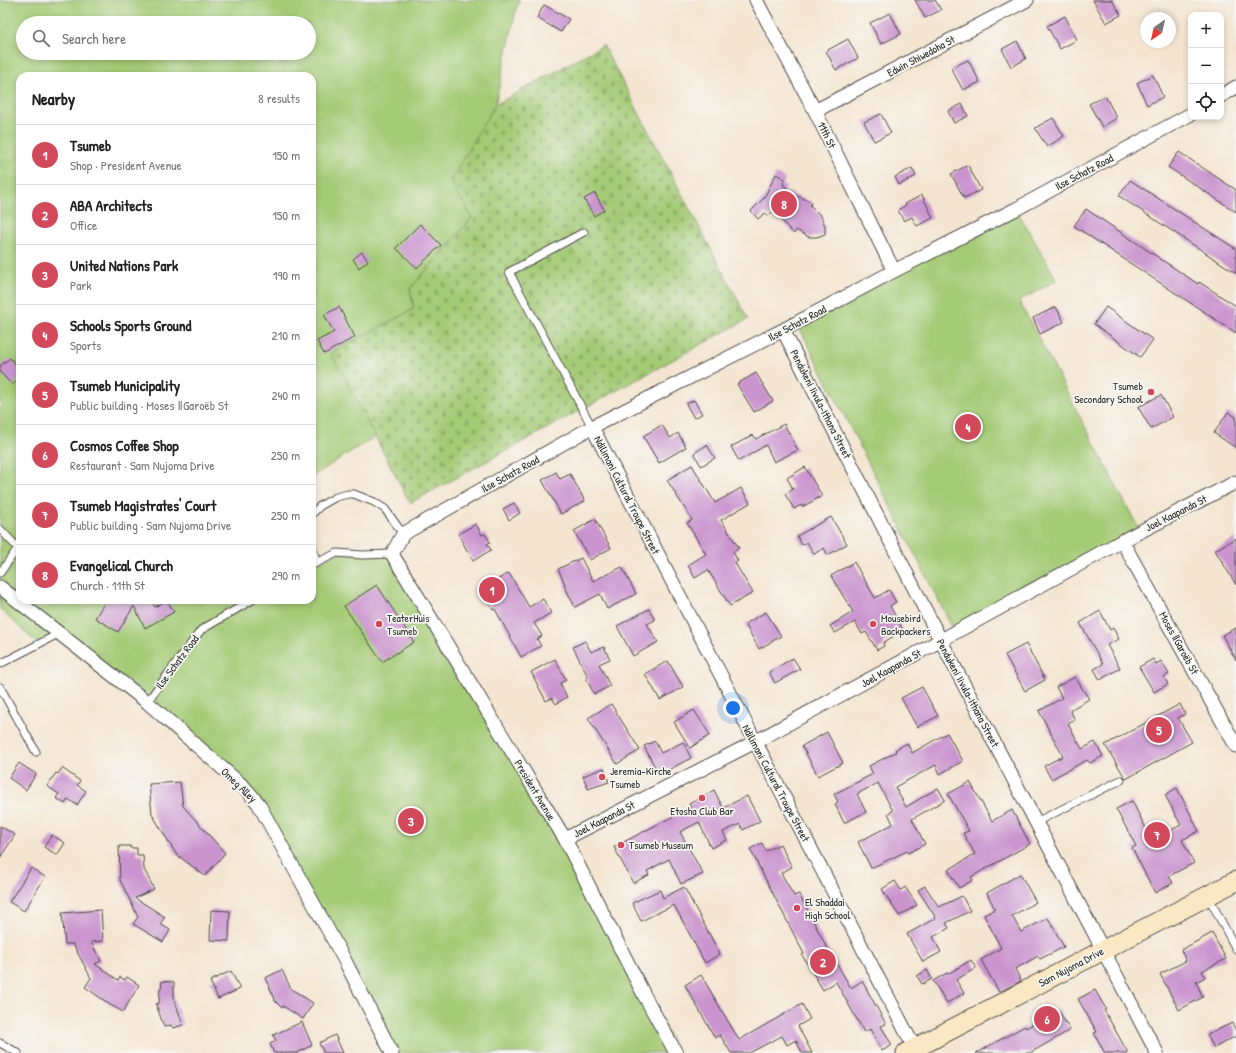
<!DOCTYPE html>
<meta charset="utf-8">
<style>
body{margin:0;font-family:"Patrick Hand",sans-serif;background:#f6f6f6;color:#222}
.controls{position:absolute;right:12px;top:12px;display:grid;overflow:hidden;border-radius:8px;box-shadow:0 2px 6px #0003}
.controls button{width:36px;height:36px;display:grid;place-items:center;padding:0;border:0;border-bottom:1px solid #e0e0e0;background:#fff;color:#222;font:20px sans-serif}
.compass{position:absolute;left:1140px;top:12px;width:36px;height:36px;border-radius:50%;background:#fff;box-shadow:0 2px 6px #0003;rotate:214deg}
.you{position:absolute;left:733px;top:708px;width:14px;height:14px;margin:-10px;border:3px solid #fff;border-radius:50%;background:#1a73e8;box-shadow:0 0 0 6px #1a73e833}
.badge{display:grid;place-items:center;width:26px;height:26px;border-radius:50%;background:#d1495b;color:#fff;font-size:13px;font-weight:700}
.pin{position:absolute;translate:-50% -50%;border:2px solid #fff;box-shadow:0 1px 4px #0006}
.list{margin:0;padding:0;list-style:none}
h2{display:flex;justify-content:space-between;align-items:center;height:52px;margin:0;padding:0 16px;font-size:17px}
h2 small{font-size:13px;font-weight:400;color:#767676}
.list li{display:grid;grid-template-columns:26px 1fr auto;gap:12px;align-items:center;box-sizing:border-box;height:60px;padding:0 16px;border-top:1px solid #e0e0e0}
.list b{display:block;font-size:15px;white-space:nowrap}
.list p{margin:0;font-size:13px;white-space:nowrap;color:#767676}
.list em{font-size:13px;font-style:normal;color:#767676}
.icon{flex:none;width:22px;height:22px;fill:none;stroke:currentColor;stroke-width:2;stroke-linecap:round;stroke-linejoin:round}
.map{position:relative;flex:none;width:1236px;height:1053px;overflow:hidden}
.search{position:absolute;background:#fff;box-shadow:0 2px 6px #0003;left:16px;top:16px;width:300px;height:44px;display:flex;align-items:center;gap:10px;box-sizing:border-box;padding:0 14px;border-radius:22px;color:#767676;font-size:15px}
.panel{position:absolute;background:#fff;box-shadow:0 2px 6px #0003;left:16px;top:72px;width:300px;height:532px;border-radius:12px}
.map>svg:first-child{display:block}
.green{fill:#a4cb76;stroke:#687b50;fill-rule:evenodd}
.cemetery{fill:url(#cemetery-stones);stroke:#687b50}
.building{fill:#ca94cf}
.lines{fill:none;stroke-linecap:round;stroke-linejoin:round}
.lane-casing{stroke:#494744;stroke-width:9}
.street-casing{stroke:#494744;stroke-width:15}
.secondary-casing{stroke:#494744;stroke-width:21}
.lane{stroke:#fff;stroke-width:7}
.street{stroke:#fff;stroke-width:13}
.secondary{stroke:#fae7c3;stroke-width:19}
.poi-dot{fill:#d1495b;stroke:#f6f6f2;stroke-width:1.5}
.labels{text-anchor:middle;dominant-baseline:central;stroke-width:3.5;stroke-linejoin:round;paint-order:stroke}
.street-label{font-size:11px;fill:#2b2b2b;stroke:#f6f6f2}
.poi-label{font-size:11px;fill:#2b2b2b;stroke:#f6f6f2;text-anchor:start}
</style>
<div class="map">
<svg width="1236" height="1053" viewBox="0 0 1236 1053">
<defs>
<pattern id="cemetery-stones" width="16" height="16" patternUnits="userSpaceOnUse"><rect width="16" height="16" fill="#a4cb76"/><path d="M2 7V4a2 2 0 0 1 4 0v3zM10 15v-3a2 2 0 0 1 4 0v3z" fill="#8dae66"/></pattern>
</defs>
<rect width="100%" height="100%" fill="#f6f6f2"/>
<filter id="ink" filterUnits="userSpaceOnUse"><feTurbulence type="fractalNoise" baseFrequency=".025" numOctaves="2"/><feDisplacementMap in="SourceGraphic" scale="8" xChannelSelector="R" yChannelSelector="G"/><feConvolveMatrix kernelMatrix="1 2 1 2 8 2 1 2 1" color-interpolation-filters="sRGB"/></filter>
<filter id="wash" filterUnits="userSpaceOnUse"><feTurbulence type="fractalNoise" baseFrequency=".012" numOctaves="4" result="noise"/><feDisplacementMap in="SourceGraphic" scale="16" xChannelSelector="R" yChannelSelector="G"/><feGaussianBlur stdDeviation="0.9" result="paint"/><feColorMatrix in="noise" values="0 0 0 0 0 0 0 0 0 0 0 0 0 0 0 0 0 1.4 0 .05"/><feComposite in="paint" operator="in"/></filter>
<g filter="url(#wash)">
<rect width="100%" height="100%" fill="#f4e5d1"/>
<path class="green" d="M0,0H520L517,6L495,105L451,181L472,218L410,289L414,309L332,353L375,437L356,448L312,477V76H20V600H312V565L337,553L392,554L565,839L678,1053H391L258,803L60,633L38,644L0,609ZM23,23H309V53H23Z
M1016,209L1057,280L1019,301L1140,531L955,633L797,323Z"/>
<path class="cemetery" d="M603,45L748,319L410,503L331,353L414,309L410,289L472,218L450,181L495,105Z"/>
<g id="blocks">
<path class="building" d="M915,0H935L941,10L925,18Z
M1093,0H1112L1121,15L1106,23Z
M544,5L569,19L561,32L537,18Z
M890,13L901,34L881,44L870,23Z
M1065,16L1077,40L1060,49L1047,26Z
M848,39L858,58L836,70L826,51Z
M1017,41L1026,59L1011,67L1002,49Z
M968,60L980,82L963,90L951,68Z
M1153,75L1163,97L1147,105L1137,83Z
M1105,96L1117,118L1102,127L1089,104Z
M962,104L968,116L954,123L948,111Z
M881,114L891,133L874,141L864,122Z
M1053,118L1064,136L1047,147L1035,128Z
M1179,152L1236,190V212L1168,167Z
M968,165L981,190L964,198L951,174Z
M912,168L916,176L899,185L895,177Z
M776,174L785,179L783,185L786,187L784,191L812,202L810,205L821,216L825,226V234L817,237H809L796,230L794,234L773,211L769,216L765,213L758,219L751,211L764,198Z
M1130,180L1236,249V273L1119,196Z
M595,193L604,210L594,216L584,199Z
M922,195L933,218L917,226L912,217L904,221L898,210L906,205L905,204Z
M1086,209L1198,284L1199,282L1236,306V333L1074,226Z
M420,224L441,245L417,268L396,248Z
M362,252L368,261L359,268L353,259Z
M339,307L355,337L324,354L317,341L334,332L324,315Z
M1056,307L1064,322L1040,334L1033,318Z
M1106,307L1153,340L1140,357L1094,324Z
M10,358L20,369V378L12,385L0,372V366Z
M756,373L773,401L754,412L737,384Z
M1161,395L1173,417L1151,429L1138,407Z
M694,400L702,414L694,418L686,404Z
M1228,412L1236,417V448L1214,433Z
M784,424L798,450L774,462L766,445L739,461L731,447L753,435L756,439Z
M662,425L670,438L678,433L686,447L659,463L643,436Z
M707,445L715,458L701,466L694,453Z
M692,465L715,503L741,488L750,503L721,520L739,548L733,552L738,561L735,563L753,593L730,606L708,570L695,578L688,565L706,554L687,523L692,520L667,480Z
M805,467L822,496L802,507L801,505L794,509L785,494L793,489L787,478Z
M556,472L560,479L570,474L585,501L561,514L542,480Z
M514,503L520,513L509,520L503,509Z
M831,517L847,544L828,555L824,548L814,554L807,542L802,545L797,536Z
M595,519L611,548L590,560L574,531Z
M476,524L482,535L485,534L490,542L487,544L491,550L473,561L458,534Z
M1236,538V585L1215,550Z
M581,558L593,581L622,567L636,594L607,609L600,594L575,607L564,585L565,584L558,569Z
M854,562L875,598L889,590L896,602L890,606L903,630L883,643L884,646L877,650L866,632L862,634L855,622L835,633L830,626L853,612L831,576Z
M509,573L529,607L543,599L551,613L534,623L542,636L537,639L541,646L521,657L495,609L493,610L483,593L486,592L484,587Z
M377,585L414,642L382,662L344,606Z
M106,600H151L155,607L167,600L174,612L145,628L134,606L118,632L95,618Z
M649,609L655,620L647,624L658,642L633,656L617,626Z
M1100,611L1110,630L1113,628L1119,639L1107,645L1120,668L1100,680L1094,669L1103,664L1080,623Z
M766,612L781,636L759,649L745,624Z
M1236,628V660L1222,635Z
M585,641L591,652L604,647L610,659L599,664L610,686L594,694L586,678L588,677L573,647Z
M1026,644L1045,680L1025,691L1005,655Z
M793,658L800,669L775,683L769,672Z
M555,659L566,680L560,683L567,697L556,704L552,698L546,701L531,672Z
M1153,659L1156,664L1161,661L1169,674L1164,677L1168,684L1154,692L1139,667Z
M668,661L683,687L660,700L645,674Z
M1075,677L1089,699L1070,710L1075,720L1068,724L1082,749L1095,742L1103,756L1090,763L1087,760L1051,779L1044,766L1063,756L1039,711L1062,698L1056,687Z
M922,687L938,716L917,727L901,698Z
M611,704L640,750L617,764L588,718Z
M1180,704L1185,714L1178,718L1192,742L1126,779L1105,745Z
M694,710L710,735L690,748L674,722Z
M827,732L843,763L818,776L802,746Z
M947,733L963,761L940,774L936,765L895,787L906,807L938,788L945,800L912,819L925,844L908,853L907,851L871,868L858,842L893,824L888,813L893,811L878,783L857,794L866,812L844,823L835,804L838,802L834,794L873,774L869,766L896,752L895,750L907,743L912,753Z
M655,741L661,753L683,742L691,758L659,775L644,746Z
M19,763L36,774L26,790L9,778Z
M62,768L80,781L77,785L86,791L77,805L68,799L65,804L56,798L59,794L47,786L56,773L58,774Z
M604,768L609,782L588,789L583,776Z
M180,782L183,806L225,853L205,876L176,854L152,814L149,784Z
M970,782L992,821L1012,810L1030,844L971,877L973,880L959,888L948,870L975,854L963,833L969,831L948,794Z
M1177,788L1199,831L1182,840L1194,863L1169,876L1173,883L1155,893L1132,848L1136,846L1116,809L1132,801L1152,840L1181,825L1165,795Z
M714,790L723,808L747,796L760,821L743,830L740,824L723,832L727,840L711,848L699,822L680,832L703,874L681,884L669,859L647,871L649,875L633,883L614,847L691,807L689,804Z
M0,826L15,835L0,858Z
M52,835L65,843L57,855L44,847Z
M762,843L766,851L780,844L792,867L781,873L794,896L799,894L824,942L851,988L862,981L886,1024L881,1026L892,1045L882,1051L870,1029L864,1032L836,982L823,990L802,955L804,954L750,849Z
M119,846H130V848H137V855H143L144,869L154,889L135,898L165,917L160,924L170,930L163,942L133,924L138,917L120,880Z
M31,868L45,877L24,911L9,902Z
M1020,874L1036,902L1012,916L1021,932L1048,918L1064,947L1040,959L1038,956L1015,969L1021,981L999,992L981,960L1001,948L984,915L995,909L987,893Z
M895,881L901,890L905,887L917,905L899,916L882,889Z
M925,886L939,907L962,896L970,911L946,923L949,928L933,937L941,952L923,962L907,934L936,918L918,890Z
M684,887L720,954L705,963L674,905L641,921L632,903L660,890L663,898Z
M101,910L103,941L91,942L101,961L95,964L118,980L120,977L125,980L127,977L139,985L123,1012L109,1004L85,987L91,978L73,944H65L62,913Z
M211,910L230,911L229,941L210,940Z
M1212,933L1226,959L1202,971L1205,977L1196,982L1203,997L1179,1010L1160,974L1186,961L1181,950Z
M971,960L976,968L956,980L964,993L947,1003L933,981L947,973L948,974Z
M282,970L291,989L313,1003L303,1019L283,1006L282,1008L274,1000L275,999L265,978Z
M927,970L932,979L922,984L917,976Z
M231,971L240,989L218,999L210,981Z
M701,975L739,1040L802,1004L810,1019L798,1026L812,1053H802L796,1040L787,1045L782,1036L749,1053H731L720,1035L715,1038L685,985Z
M162,981L174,982V998L183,1025L173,1028L171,1025L164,1027L156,1004L159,1003L160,989H161Z
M1095,990L1106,1009L1104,1010L1128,1053H1105L1094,1033L1097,1032L1078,999Z
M1058,1010L1070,1030L1030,1053H976L1025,1026L1026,1028Z
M302,1022L312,1045L297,1053H274L270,1044L276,1041L273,1035Z
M1232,1023L1236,1031V1036L1214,1048L1207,1035Z
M335,1035L343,1053H324L319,1043Z"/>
</g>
</g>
<g filter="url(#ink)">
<use href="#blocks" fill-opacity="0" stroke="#494744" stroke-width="1"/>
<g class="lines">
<g class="lane-casing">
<path id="lane" d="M584,232L509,272L592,427
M312,514L320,506L336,497L348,494H354L374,502L385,509L403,534
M0,529L18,548
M312,547L317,562
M312,565L337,553L362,555L392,554
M0,573L20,545
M0,664L60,633
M0,687L36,752
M147,702L201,630L252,600
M1036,822L1121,780
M1208,896L1236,949
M0,1043L18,1053"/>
</g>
<g class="street-casing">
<path id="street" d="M756,0L815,111L894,271
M1221,96L1236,87
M815,111L1027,0
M783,330L941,641L1157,1053
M592,427L917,1053
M1122,541L1236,746
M0,587L147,702L245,788L258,803L344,959L392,1053
M565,839L755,742L1122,541L1236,482
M676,1053L644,995L565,839L392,554L403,534L592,427L783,330L894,271L1016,209L1191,114"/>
</g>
<g class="secondary-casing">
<path id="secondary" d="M906,1053L1236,881"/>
</g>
<use href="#lane" class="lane"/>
<use href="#street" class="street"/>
<use href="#secondary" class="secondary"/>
</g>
</g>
<g class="poi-dot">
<circle cx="1151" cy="392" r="4"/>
<circle cx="379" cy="624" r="4"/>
<circle cx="873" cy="624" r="4"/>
<circle cx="602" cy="777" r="4"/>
<circle cx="702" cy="798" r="4"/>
<circle cx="621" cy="845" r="4"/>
<circle cx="797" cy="908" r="4"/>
</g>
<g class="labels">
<g class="street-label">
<text transform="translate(921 56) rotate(-28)">Edwin Shiwedoha St</text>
<text transform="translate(827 135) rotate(64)">11th St</text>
<text transform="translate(1084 172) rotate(-28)">Ilse Schatz Road</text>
<text transform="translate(797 323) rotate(-28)">Ilse Schatz Road</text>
<text transform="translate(821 404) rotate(63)">Pendukeni Iivula-Ithana Street</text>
<text transform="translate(510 474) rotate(-29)">Ilse Schatz Road</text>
<text transform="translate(627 495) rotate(63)">Ndilimani Cultural Troupe Street</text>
<text transform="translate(1176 513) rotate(-27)">Joel Kaapanda St</text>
<text transform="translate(1179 643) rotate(61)">Moses ǁGaroëb St</text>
<text transform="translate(177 662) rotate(-53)">Ilse Schatz Road</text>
<text transform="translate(891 668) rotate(-29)">Joel Kaapanda St</text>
<text transform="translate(968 693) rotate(62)">Pendukeni Iivula-Ithana Street</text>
<text transform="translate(776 783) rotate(62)">Ndilimani Cultural Troupe Street</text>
<text transform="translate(239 785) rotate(44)">Omeg Alley</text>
<text transform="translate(535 790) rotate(59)">President Avenue</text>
<text transform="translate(604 819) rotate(-27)">Joel Kaapanda St</text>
<text transform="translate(1071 967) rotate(-28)">Sam Nujoma Drive</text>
</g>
<g class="poi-label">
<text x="1143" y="386" text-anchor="end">Tsumeb<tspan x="1143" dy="13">Secondary School</tspan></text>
<text x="387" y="618">TeaterHuis<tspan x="387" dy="13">Tsumeb</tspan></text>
<text x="881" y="618">Mousebird<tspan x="881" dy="13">Backpackers</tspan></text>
<text x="610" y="771">Jeremia-Kirche<tspan x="610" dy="13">Tsumeb</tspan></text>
<text x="702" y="811" text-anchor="middle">Etosha Club Bar</text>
<text x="629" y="845">Tsumeb Museum</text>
<text x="805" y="902">El Shaddai<tspan x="805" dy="13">High School</tspan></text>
</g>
</g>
</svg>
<div class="controls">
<button>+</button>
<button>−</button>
<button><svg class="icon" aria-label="locate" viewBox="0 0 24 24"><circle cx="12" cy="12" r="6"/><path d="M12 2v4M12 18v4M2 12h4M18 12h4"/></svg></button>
</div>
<svg class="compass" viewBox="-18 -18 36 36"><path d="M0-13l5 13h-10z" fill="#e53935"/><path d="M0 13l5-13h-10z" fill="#767676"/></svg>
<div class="you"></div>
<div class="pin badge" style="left:492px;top:590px">1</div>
<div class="pin badge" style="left:823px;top:962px">2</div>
<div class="pin badge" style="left:411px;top:821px">3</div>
<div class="pin badge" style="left:968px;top:427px">4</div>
<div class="pin badge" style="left:1159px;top:730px">5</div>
<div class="pin badge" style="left:1047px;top:1019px">6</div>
<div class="pin badge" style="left:1157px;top:835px">7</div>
<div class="pin badge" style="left:784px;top:204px">8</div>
<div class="search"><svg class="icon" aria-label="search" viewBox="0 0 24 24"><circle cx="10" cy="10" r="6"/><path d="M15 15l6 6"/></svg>Search here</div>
<section class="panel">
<h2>Nearby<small>8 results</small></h2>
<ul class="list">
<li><span class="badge">1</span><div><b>Tsumeb</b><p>Shop · President Avenue</p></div><em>150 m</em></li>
<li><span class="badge">2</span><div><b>ABA Architects</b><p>Office</p></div><em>150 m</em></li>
<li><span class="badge">3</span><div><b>United Nations Park</b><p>Park</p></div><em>190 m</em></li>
<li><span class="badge">4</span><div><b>Schools Sports Ground</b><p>Sports</p></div><em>210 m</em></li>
<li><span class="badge">5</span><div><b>Tsumeb Municipality</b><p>Public building · Moses ǁGaroëb St</p></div><em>240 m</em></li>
<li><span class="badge">6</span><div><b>Cosmos Coffee Shop</b><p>Restaurant · Sam Nujoma Drive</p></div><em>250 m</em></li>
<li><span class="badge">7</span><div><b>Tsumeb Magistrates' Court</b><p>Public building · Sam Nujoma Drive</p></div><em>250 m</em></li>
<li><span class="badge">8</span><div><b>Evangelical Church</b><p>Church · 11th St</p></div><em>290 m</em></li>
</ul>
</section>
</div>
